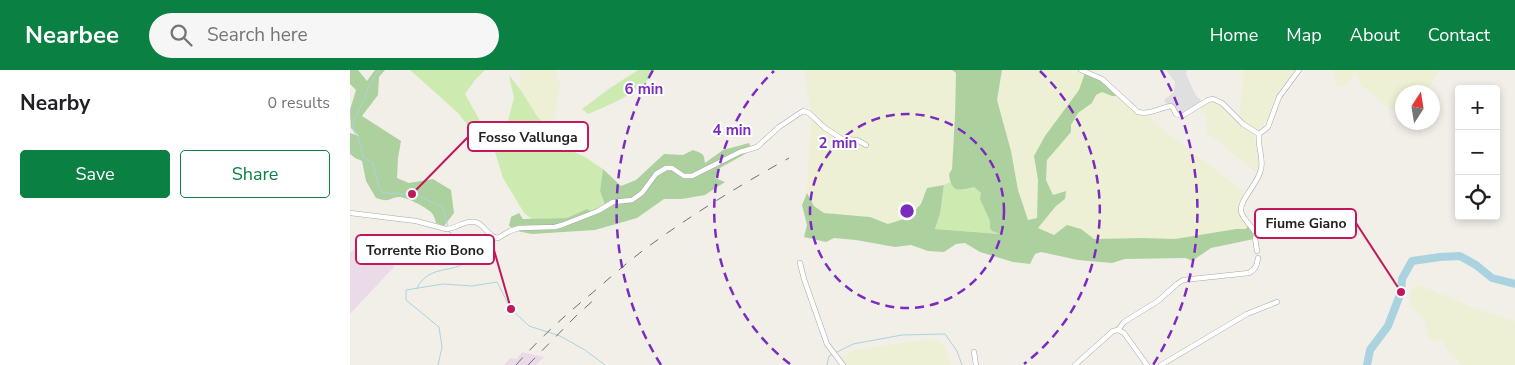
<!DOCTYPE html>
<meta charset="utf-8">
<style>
body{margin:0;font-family:"Nunito Sans",sans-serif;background:#f6f6f6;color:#202124}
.controls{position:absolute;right:15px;top:15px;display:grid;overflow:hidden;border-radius:5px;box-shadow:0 2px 8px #0003}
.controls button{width:45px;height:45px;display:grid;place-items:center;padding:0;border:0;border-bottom:1px solid #e0e0e0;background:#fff;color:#202124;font:25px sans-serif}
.compass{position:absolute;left:1045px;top:15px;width:45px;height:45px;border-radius:50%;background:#fff;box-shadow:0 2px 8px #0003;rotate:12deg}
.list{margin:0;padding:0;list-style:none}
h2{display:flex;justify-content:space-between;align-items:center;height:65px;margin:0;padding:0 20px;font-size:21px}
h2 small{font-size:16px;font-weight:400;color:#757577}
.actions{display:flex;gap:10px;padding:15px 20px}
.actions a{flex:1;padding:11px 0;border:1px solid #0b8043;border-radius:5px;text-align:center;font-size:18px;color:#0b8043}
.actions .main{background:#0b8043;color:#fff}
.icon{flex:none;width:28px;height:28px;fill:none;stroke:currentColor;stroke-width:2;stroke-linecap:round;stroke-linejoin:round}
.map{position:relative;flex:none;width:1165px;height:295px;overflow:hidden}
header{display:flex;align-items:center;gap:30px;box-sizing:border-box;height:70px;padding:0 25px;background:#0b8043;color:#fff}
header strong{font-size:24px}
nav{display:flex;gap:28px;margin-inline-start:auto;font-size:18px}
.search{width:350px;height:45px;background:#f6f6f6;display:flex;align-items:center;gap:12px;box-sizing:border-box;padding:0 18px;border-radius:28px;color:#757577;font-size:19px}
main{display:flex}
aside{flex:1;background:#fff}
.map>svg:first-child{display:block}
.residential{fill:#e0dfdf}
.industrial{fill:#ebdbe8}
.farmland{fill:#eef0d5}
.grass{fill:#cdebb0}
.forest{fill:#add19e}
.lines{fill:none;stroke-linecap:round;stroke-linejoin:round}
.stream{stroke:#aad3df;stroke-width:1}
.river{stroke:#aad3df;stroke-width:8}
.street-casing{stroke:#a9a9a9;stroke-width:5.5}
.street{stroke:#fff;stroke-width:4.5}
.rail{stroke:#707070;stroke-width:1;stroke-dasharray:10 10;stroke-linecap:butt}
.ring{fill:none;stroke:#7b2cbf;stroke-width:2.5;stroke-dasharray:9 6}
.centre{fill:#7b2cbf;stroke:#fff;stroke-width:2.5}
.ring-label{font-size:15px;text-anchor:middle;font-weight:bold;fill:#7b2cbf;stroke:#fff;stroke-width:4;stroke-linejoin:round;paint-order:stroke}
.leader{fill:none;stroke:#c2185b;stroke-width:2}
.callout-dot{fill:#c2185b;stroke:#fff;stroke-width:2}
.callout{fill:#fff;stroke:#c2185b;stroke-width:2}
.callout-label{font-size:14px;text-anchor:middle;font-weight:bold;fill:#222}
</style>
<header>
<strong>Nearbee</strong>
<div class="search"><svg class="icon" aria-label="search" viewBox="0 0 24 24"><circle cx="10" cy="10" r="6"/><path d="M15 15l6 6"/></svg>Search here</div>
<nav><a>Home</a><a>Map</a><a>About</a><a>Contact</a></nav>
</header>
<main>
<aside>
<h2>Nearby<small>0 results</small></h2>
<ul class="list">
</ul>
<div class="actions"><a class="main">Save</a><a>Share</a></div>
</aside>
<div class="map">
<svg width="1165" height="295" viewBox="0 0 1165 295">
<rect width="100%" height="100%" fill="#f2efe9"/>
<path class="residential" d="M816,0H837L836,4L845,24L851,31L834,44H831L828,42L824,36L817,35L814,30L824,22L825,12Z"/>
<path class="industrial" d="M18,171L25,178L30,175L36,181L33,185L44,197L0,244V183L6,177Z
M172,282L194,287L186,295H154L160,288L167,289Z"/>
<path class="farmland" d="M170,0H206L210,14L203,64L187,46L170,19Z
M455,0H602L606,3L605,46L602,99L599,104L600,112L594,115L577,118L571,134L557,148L538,154L520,147L475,143L464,136L457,123L461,40L457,21Z
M652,0H728L735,3L729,20L684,86L688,110V148L678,150L668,120L661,81L647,30Z
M894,0H947L926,26L921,38L917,52L913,58L908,60L903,58L889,47Z
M983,0H1089L1079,18L1075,22H1052V36L1044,39L1037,38L1020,21L1013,18L1009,12L1006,2L995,16L990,17L986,16Z
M752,22L762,26H769L791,45H797L819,64L896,123L889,134L888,142L892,148L900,155L895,159H886L825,169L792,168L743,169L731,159L704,165L688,158L706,136L715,129L716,121L703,125L700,120L696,110L697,91L728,43L742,33L746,25Z
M858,31H865L904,65L909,86L910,95L907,103L856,62L857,45L849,40Z
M1067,214L1124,238L1165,251V295H1111L1108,290L1100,284L1092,270L1082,271L1079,268L1075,254L1072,246L1061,237L1059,228L1061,221Z
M579,269L589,272L595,278L601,295H496L491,288L504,280Z"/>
<path class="grass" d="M60,0H135L125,10L115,24L129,49V70L108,43Z
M288,0H305C293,22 259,35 238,44L232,39L260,18Z
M159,5L170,19L187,46L218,79L235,87L253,99L250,121L256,138L245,143L237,139L218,148L182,149L174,143L153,108L145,82L154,65L164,28Z
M600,112C609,123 611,121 624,117L631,123L640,151V158L652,164L585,159L590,144L594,115Z"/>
<path class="forest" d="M0,0H8L17,11L25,0H35L29,7L28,25L12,46L51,71L48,88L47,108L59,113L83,109L101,120L104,143L94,156L86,153C85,149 84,145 81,142C75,137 57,127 49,127C38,128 41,133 26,128L16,111L12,91L5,88L0,84V63L9,66L1,58L0,40L6,20L0,14Z
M602,0H652L647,30L661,81L668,120L678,150L687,148L688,110L684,86L695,66L729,20L735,3L749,9L769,26H762L752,22L746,25L742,33L728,43L721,55V62L697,90L696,110L703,125L716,121L715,129L706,136L688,158L704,165L717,155L731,159L744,169L792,168L825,169L886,159H895L900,155L903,161L904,169L861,178L842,191L836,188L775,189L762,193L728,190L691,182L685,184L680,194L663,192L630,182L615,173L606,174L594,182L578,181L561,175L545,177L506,170L484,168L476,172L454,167L457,155L452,135L457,123L464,136L474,143L520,147L538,154L557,148L571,134L577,118L594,115L590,144L585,159L650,164L642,161L640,158V151L630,129L631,123L624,117C609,121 601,123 599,104L602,99L605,46L606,3Z
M399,73L401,78L395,84L370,98L365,108L375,112L355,125L332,129H314L287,148L245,160L182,164L167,161L159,156L161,147L169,143L173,149L217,148L237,139L245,143L256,138L250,121L253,99L271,116L286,110L314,84L333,85L343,80C353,84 354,83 355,93L373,80Z"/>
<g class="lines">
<path class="stream" d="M29,0L20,14L13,31L3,53L4,62L9,69L13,87L23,93L28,114L32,123L62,124L92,136L98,156
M67,218C83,186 119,214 124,171L117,166L106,167L100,163L99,160
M88,295L92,277L89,257L56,230V220L93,214L122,216L147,212L161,239L179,256L210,266L235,280L255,295
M477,295L479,286L503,274L552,265L595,264L607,281L612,295"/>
<path class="river" d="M1017,295L1020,280L1038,256L1051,222L1052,209L1062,191L1090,187L1110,186L1126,195L1142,208L1165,214"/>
<g class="street-casing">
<path id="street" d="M731,0L752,9L788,42C800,45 809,38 821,36L823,38L826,44L832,46L858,30L863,29L872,33L893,54L909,64
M0,143L66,151L96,159C106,159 114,150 125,152C135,154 137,167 148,168L160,161L169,158L205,157L212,155L248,141L263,132L282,130L292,123L306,104L316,98H322L334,106H342L390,82L407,77L429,57L453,41L459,43L475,58L492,69L507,70L516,75
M904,161C900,154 892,148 891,141C889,130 909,113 911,99C914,88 907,76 909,64L918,57L929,27L949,0
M905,168L907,181
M450,193L454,209L477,274L493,295
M768,260L774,252L808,231L827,214L833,210L899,203C906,199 907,195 908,188
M624,282L626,295
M725,295L763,261L768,260L774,263L797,295
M811,295L897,244L927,232"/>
</g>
<use href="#street" class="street"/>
<path class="rail" d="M166,295C189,269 214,246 241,224C262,206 283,187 306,171C349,140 394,113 439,88
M178,295L226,246L247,227"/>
</g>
<g class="ring">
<circle cx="557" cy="141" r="97"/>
<path d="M440 294A193 193 0 0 1 424 1M690 1A193 193 0 0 1 674 294"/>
<path d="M311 295A290 290 0 0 1 303 0M811 0A290 290 0 0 1 803 295"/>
</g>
<circle cx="557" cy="141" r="8" class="centre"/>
<g class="ring-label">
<text x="294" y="24">6 min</text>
<text x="382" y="65">4 min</text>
<text x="488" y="78">2 min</text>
</g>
<path class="leader" d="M62 124L118 67M1051 222L1006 153M161 239L144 180"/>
<g class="callout-dot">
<circle cx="62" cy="124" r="5"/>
<circle cx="1051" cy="222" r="5"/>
<circle cx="161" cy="239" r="5"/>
</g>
<g class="callout">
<rect x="118" y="52" width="120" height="29" rx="5"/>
<rect x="905" y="139" width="101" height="29" rx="5"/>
<rect x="6" y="165" width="138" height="29" rx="5"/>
</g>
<g class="callout-label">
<text x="178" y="72">Fosso Vallunga</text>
<text x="956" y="158">Fiume Giano</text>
<text x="75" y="185">Torrente Rio Bono</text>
</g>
</svg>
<div class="controls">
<button>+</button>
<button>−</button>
<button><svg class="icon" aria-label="locate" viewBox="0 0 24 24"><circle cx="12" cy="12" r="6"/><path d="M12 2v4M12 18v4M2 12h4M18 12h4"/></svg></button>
</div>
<svg class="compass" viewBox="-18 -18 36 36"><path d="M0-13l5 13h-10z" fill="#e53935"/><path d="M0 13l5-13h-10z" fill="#757577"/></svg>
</div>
</main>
